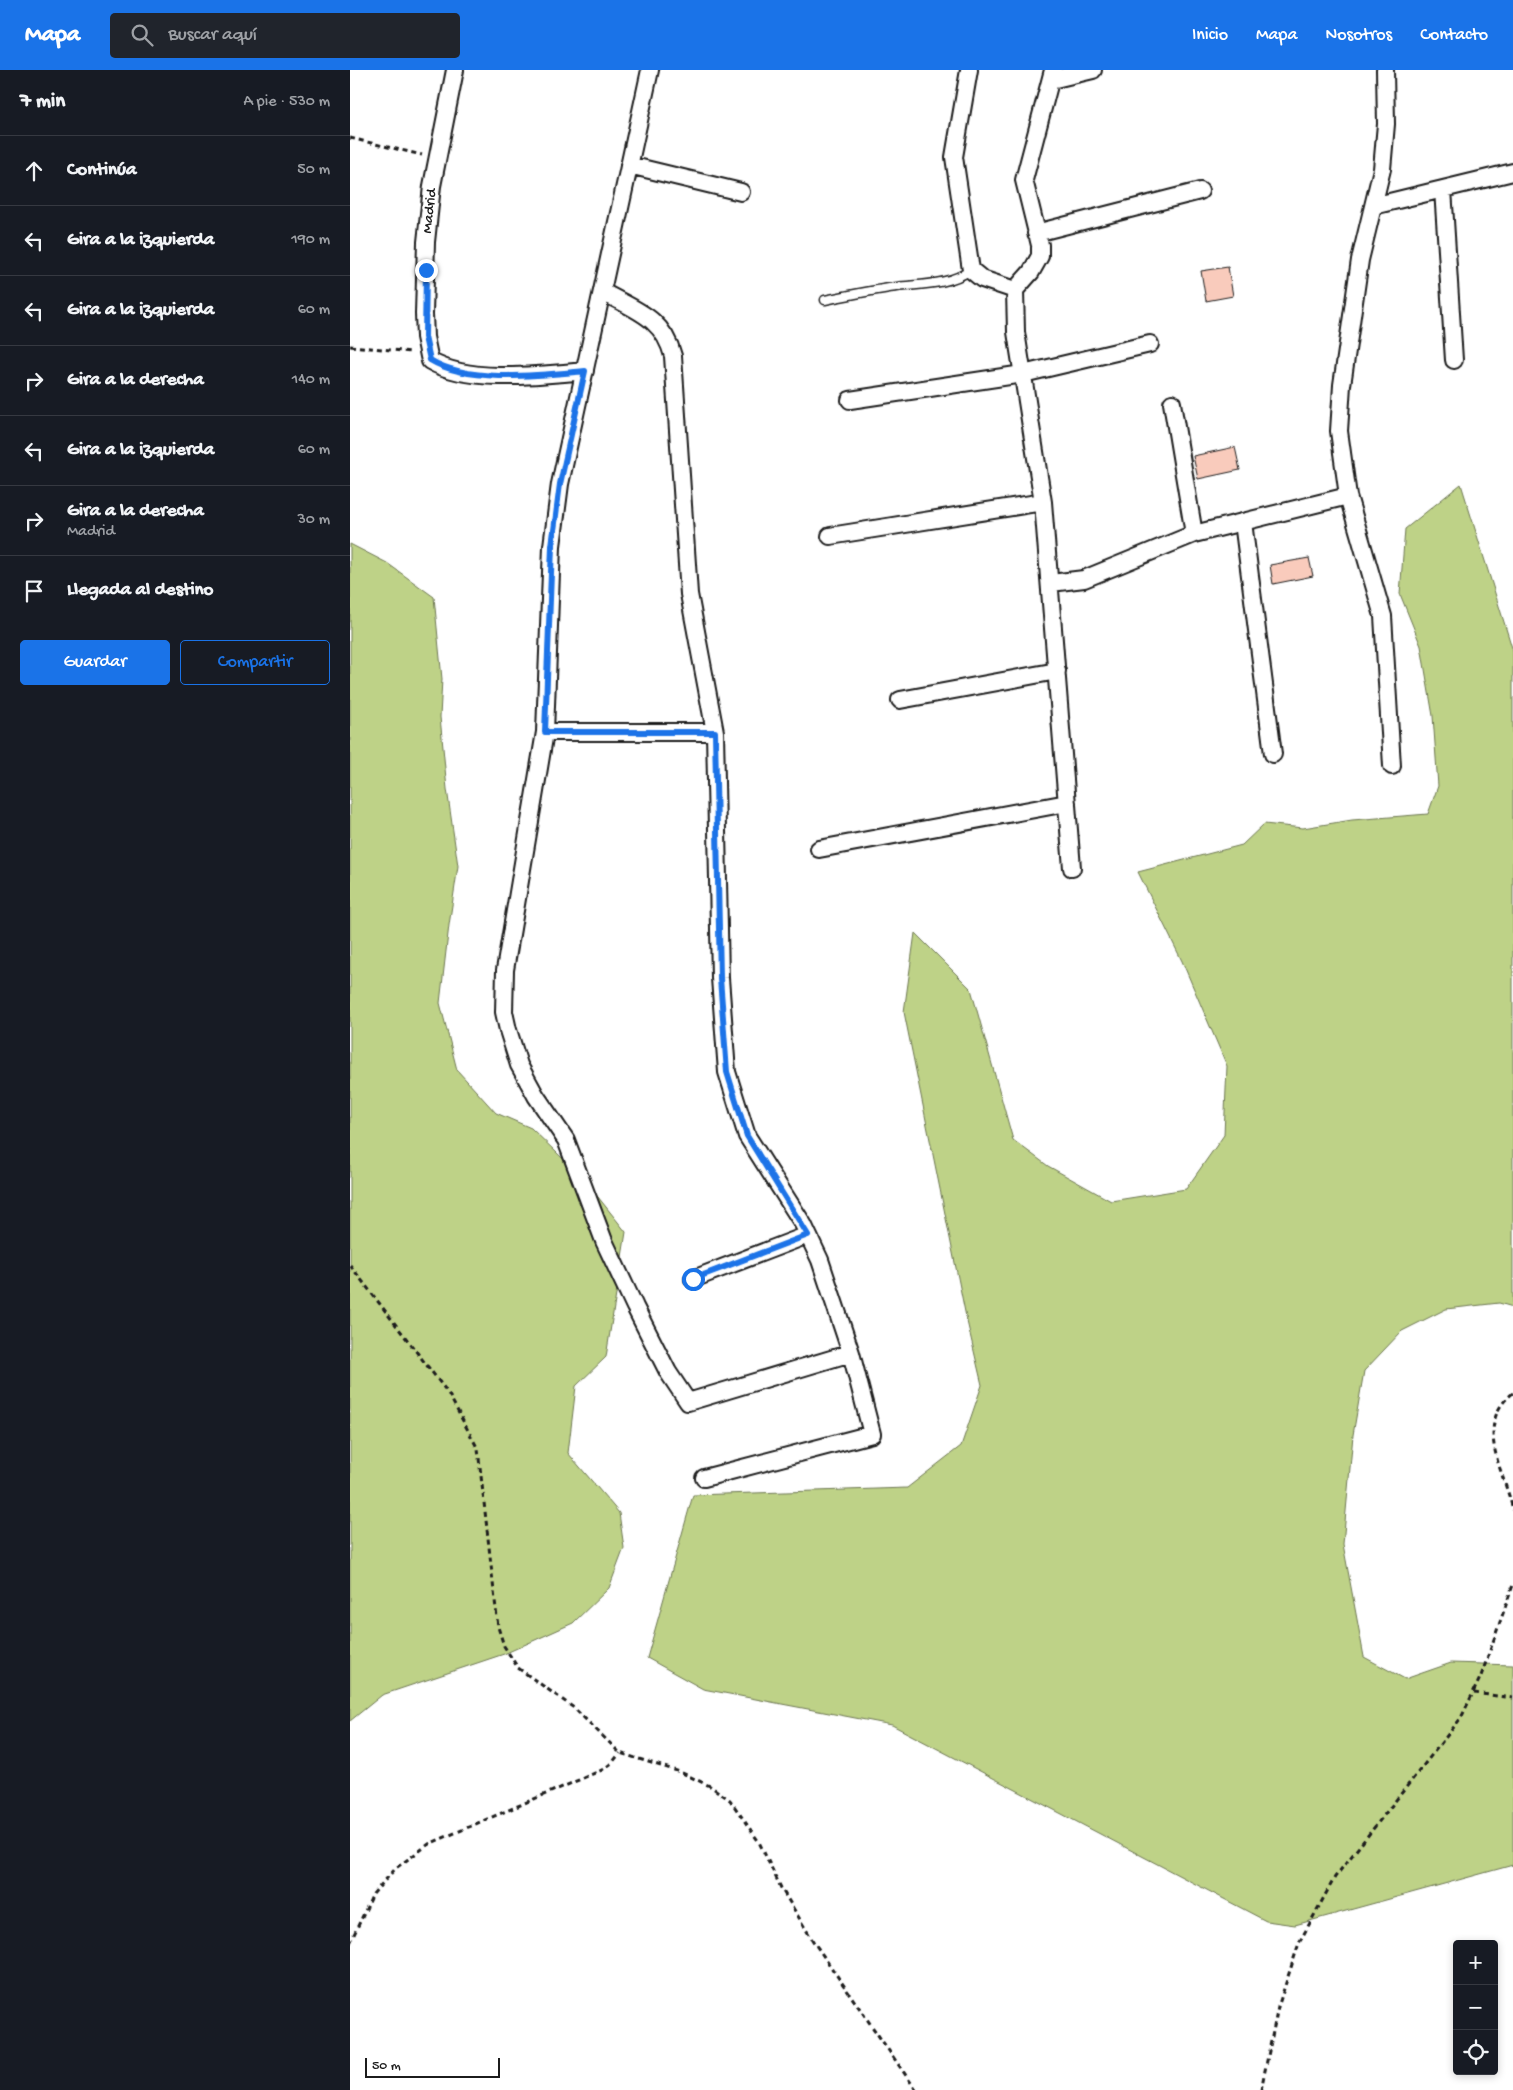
<!DOCTYPE html>
<html lang="es">
<meta charset="utf-8">
<style>
body{margin:0;font-family:"Gochi Hand",sans-serif;background:#20242c;color:#f1f3f6}
.controls{position:absolute;right:15px;bottom:15px;display:grid;overflow:hidden;border-radius:5px;box-shadow:0 2px 8px #0003}
.controls button{width:45px;height:45px;display:grid;place-items:center;padding:0;border:0;border-bottom:1px solid #363941;background:#171b24;color:#f1f3f6;font:25px sans-serif}
.scale{position:absolute;left:15px;bottom:12px;width:135px;box-sizing:border-box;padding-left:5px;border:2px solid #1c1c1c;border-top:0;font-size:14px;line-height:18px;white-space:nowrap;color:#1c1c1c;-webkit-text-stroke:4px #fff;paint-order:stroke}
.stop{position:absolute;width:15px;height:15px;margin:-11px;border:4px solid #1a73e8;border-radius:50%;background:#fff}
.stop.end{background:#1a73e8;border-color:#fff;box-shadow:0 1px 5px #0008}
.list{margin:0;padding:0;list-style:none}
h2{display:flex;justify-content:space-between;align-items:center;height:65px;margin:0;padding:0 20px;font-size:21px}
h2 small{font-size:16px;font-weight:400;color:#9ea1a6}
.list li{display:grid;grid-template-columns:32px 1fr auto;gap:15px;align-items:center;box-sizing:border-box;height:70px;padding:0 20px;border-top:1px solid #363941}
.list b{display:block;font-size:19px;white-space:nowrap}
.list p{margin:0;font-size:16px;white-space:nowrap;color:#9ea1a6}
.list em{font-size:16px;font-style:normal;color:#9ea1a6}
.actions{display:flex;gap:10px;padding:15px 20px}
.actions a{flex:1;padding:11px 0;border:1px solid #1a73e8;border-radius:5px;text-align:center;font-size:18px;color:#1a73e8}
.actions .main{background:#1a73e8;color:#fff}
.icon{flex:none;width:28px;height:28px;fill:none;stroke:currentColor;stroke-width:2;stroke-linecap:round;stroke-linejoin:round}
.map{position:relative;flex:none;width:1163px;height:2020px;overflow:hidden}
header{display:flex;align-items:center;gap:30px;box-sizing:border-box;height:70px;padding:0 25px;background:#1a73e8;color:#fff}
header strong{font-size:24px}
nav{display:flex;gap:28px;margin-inline-start:auto;font-size:18px}
.search{width:350px;height:45px;background:#20242c;display:flex;align-items:center;gap:12px;box-sizing:border-box;padding:0 18px;border-radius:5px;color:#9ea1a6;font-size:19px}
main{display:flex}
aside{flex:1;background:#171b24}
.map>svg:first-child{display:block}
.green{fill:#bed287;stroke:#6d7752}
.building{fill:#f9cbbc;stroke:#1c1c1c}
.lines{fill:none;stroke-linecap:round;stroke-linejoin:round}
.service-casing{stroke:#1c1c1c;stroke-width:11}
.minor-casing{stroke:#1c1c1c;stroke-width:20}
.path{stroke:#1c1c1c;stroke-width:3;stroke-dasharray:5 4;stroke-linecap:butt}
.service{stroke:#fff;stroke-width:8}
.minor{stroke:#fff;stroke-width:16}
.route{stroke:#1a73e8;stroke-width:6}
.labels{text-anchor:middle;dominant-baseline:central;stroke-width:4.5;stroke-linejoin:round;paint-order:stroke}
.street-label{font-size:15px;fill:#1c1c1c;stroke:#fff}
</style>
<header>
<strong>Mapa</strong>
<div class="search"><svg class="icon" aria-label="search" viewBox="0 0 24 24"><circle cx="10" cy="10" r="6"/><path d="M15 15l6 6"/></svg>Buscar aquí</div>
<nav><a>Inicio</a><a>Mapa</a><a>Nosotros</a><a>Contacto</a></nav>
</header>
<main>
<aside>
<h2>7 min<small>A pie · 530 m</small></h2>
<ul class="list">
<li><svg class="icon" aria-label="ahead" viewBox="0 0 24 24"><path d="M12 20V5M6 11l6-6 6 6"/></svg><div><b>Continúa</b></div><em>50 m</em></li>
<li><svg class="icon" aria-label="left" viewBox="0 0 24 24"><path d="M17 20v-9H6M10 6l-5 5 5 5"/></svg><div><b>Gira a la izquierda</b></div><em>190 m</em></li>
<li><svg class="icon" aria-label="left" viewBox="0 0 24 24"><path d="M17 20v-9H6M10 6l-5 5 5 5"/></svg><div><b>Gira a la izquierda</b></div><em>60 m</em></li>
<li><svg class="icon" aria-label="right" viewBox="0 0 24 24"><path d="M7 20v-9h11M14 6l5 5-5 5"/></svg><div><b>Gira a la derecha</b></div><em>140 m</em></li>
<li><svg class="icon" aria-label="left" viewBox="0 0 24 24"><path d="M17 20v-9H6M10 6l-5 5 5 5"/></svg><div><b>Gira a la izquierda</b></div><em>60 m</em></li>
<li><svg class="icon" aria-label="right" viewBox="0 0 24 24"><path d="M7 20v-9h11M14 6l5 5-5 5"/></svg><div><b>Gira a la derecha</b><p>Madrid</p></div><em>30 m</em></li>
<li><svg class="icon" aria-label="arrive" viewBox="0 0 24 24"><path d="M6 21V4h12l-3 4 3 4H6"/></svg><div><b>Llegada al destino</b></div></li>
</ul>
<div class="actions"><a class="main">Guardar</a><a>Compartir</a></div>
</aside>
<div class="map">
<svg width="1163" height="2020" viewBox="0 0 1163 2020">
<rect width="100%" height="100%" fill="#fff"/>
<filter id="ink" filterUnits="userSpaceOnUse"><feTurbulence type="fractalNoise" baseFrequency=".02" numOctaves="2"/><feDisplacementMap in="SourceGraphic" scale="10" xChannelSelector="R" yChannelSelector="G"/><feConvolveMatrix kernelMatrix="1 2 1 2 8 2 1 2 1" color-interpolation-filters="sRGB"/></filter>
<g filter="url(#ink)">
<path class="green" d="M1111,414L1163,581V1237L1149,1233L1096,1239L1052,1261L1014,1301L1003,1365L993,1474L1014,1587L1055,1609L1101,1593L1163,1595V1795L945,1855L916,1851L542,1655L353,1619L297,1588L343,1425L557,1418L611,1376L632,1315L616,1247L554,942L565,863L621,919L663,1070L698,1096L761,1131L836,1119L874,1065L877,996L832,891L788,802L892,775L914,754L953,758L1002,750L1078,744L1088,716L1083,646L1071,576L1050,524L1055,459Z
M0,474L37,493L84,527L92,609L90,647L97,719L108,796L99,855L90,933L107,1000L146,1043L181,1058L232,1107L276,1162L256,1287L226,1316L218,1383L269,1443L274,1478L259,1518L223,1553L154,1584L32,1625L0,1651Z"/>
<path class="building" d="M878,197L883,226L856,231L851,201Z
M885,377L890,400L848,409L843,386Z
M959,488L963,506L923,514L920,495Z"/>
<g class="lines">
<g class="service-casing">
<path id="service" d="M475,230C499,225 523,220 547,217C574,214 598,215 621,200"/>
</g>
<g class="minor-casing">
<path id="minor" d="M105,0L82,116L76,172L74,244L75,267L80,291C119,314 191,305 235,301
M300,0L210,414L202,476L195,662L155,900L154,942L158,960L169,995L186,1026L216,1070L254,1171L285,1237L318,1302L338,1332L501,1283
M619,0L604,87L621,200L632,209L665,220
M703,0L674,110L690,175V186L681,202L665,220L666,262L693,432L722,798
M1035,0L1036,54L1032,99L1010,190L992,315L989,361L998,426L1033,546L1042,696
M701,10L743,0
M279,95L391,122
M1093,119L1104,290
M1023,136L1163,102
M686,163L850,121
M253,222C285,240 313,247 323,286L339,524L365,662L370,908L377,1002L397,1066L453,1154L470,1190L501,1283L522,1364L354,1408
M500,330L673,304L800,274
M822,333L844,464
M893,452L923,684
M480,466L693,432
M701,513L734,509L844,464L998,426
M550,630L707,601
M195,662H365
M469,779L717,733
M343,1209L458,1165"/>
</g>
<path class="path" d="M0,68L72,85
M0,276L62,282
M0,1195L98,1323L128,1379L148,1557L154,1576L168,1598L224,1638L270,1683L330,1702L360,1716L380,1730L409,1772L431,1818L463,1871L566,2020
M1163,1323C1123,1354 1154,1401 1163,1440
M1124,1623L1163,1628
M0,1873L23,1824L46,1798L79,1774L252,1700L262,1693L270,1683
M911,2020L928,1937L949,1873L985,1807L1111,1648L1131,1606L1163,1515"/>
<use href="#service" class="service"/>
<use href="#minor" class="minor"/>
</g>
</g>
<g class="lines" filter="url(#ink)">
<path class="route" d="M76,200L75,267L80,290C119,314 191,305 235,301L210,414L202,476L195,662H365L370,908L377,1002L397,1066L458,1165L343,1209"/>
</g>
<g class="labels">
<g class="street-label">
<text transform="translate(80 141) rotate(-84)">Madrid</text>
</g>
</g>
</svg>
<div class="controls">
<button>+</button>
<button>−</button>
<button><svg class="icon" aria-label="locate" viewBox="0 0 24 24"><circle cx="12" cy="12" r="6"/><path d="M12 2v4M12 18v4M2 12h4M18 12h4"/></svg></button>
</div>
<div class="scale">50 m</div>
<div class="stop" style="left:343px;top:1209px"></div>
<div class="stop end" style="left:76px;top:200px"></div>
</div>
</main>
